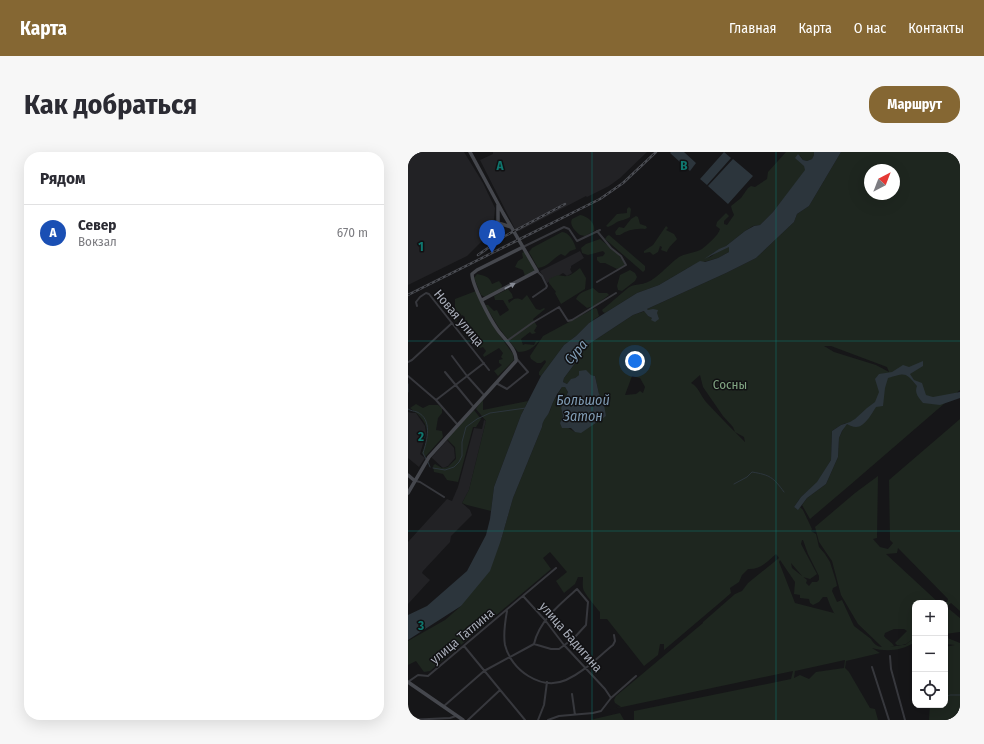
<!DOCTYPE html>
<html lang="ru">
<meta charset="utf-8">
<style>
body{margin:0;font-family:"Fira Sans Condensed",sans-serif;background:#f7f7f7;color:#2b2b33}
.controls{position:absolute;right:12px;bottom:12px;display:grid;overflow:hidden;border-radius:8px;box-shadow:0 4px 16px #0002}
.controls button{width:36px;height:36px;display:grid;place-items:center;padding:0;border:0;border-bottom:1px solid #e1e1e2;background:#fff;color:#2b2b33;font:20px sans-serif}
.compass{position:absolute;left:456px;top:12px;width:36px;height:36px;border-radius:50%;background:#fff;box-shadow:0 4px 16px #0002;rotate:42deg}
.you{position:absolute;left:227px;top:209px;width:14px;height:14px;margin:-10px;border:3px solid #fff;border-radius:50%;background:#1a73e8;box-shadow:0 0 0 6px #1a73e833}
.badge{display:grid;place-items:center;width:26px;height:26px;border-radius:50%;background:#856733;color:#fff;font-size:13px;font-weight:700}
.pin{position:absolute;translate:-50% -33px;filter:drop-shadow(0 1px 2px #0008)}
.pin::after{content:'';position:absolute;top:21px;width:14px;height:12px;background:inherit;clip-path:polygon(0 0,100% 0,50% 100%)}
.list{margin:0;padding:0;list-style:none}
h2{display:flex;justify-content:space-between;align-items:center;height:52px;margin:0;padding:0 16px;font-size:17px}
h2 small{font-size:13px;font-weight:400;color:#7c7c81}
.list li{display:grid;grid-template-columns:26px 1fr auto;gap:12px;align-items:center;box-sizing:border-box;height:56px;padding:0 16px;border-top:1px solid #e1e1e2}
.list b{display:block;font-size:15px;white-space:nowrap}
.list p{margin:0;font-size:13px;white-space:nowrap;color:#7c7c81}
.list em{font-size:13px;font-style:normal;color:#7c7c81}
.icon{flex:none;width:22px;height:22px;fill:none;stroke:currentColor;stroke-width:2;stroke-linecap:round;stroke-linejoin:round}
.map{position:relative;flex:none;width:552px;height:568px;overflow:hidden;border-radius:16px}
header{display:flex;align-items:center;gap:24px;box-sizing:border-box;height:56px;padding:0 20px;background:#856733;color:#fff}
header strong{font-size:19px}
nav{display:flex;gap:22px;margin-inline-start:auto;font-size:14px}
.intro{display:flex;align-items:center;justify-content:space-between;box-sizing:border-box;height:96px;padding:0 24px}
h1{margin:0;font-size:28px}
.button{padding:10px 18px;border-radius:16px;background:#856733;color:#fff;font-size:14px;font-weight:700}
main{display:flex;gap:24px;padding:0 24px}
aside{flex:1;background:#fff;border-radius:16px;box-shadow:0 4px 16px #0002}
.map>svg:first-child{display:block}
.built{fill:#222225}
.green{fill:#1e261f;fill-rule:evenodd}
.water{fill:#2c353c}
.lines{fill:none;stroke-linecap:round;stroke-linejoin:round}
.stream{stroke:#2c353c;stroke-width:1}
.minor{stroke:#37383d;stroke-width:2}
.secondary{stroke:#45474d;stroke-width:3.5}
.rail-casing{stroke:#4a4c52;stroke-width:2.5}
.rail{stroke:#111113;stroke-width:1;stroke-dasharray:3;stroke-linecap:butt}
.oneway{fill:#858993}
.grid{fill:none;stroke:#0f766e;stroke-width:1;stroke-opacity:0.55}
.labels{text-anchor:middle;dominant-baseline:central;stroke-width:3;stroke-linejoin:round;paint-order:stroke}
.street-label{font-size:13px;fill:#a8adb8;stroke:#111113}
.park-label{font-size:13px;fill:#7fa381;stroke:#111113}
.water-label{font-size:14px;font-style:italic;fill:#7f9bb3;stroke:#111113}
.grid-label{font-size:13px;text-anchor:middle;font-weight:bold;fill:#0f766e;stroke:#111113;stroke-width:3;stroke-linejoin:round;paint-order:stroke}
</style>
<header>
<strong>Карта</strong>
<nav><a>Главная</a><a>Карта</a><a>О нас</a><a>Контакты</a></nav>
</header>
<div class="intro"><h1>Как добраться</h1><a class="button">Маршрут</a></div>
<main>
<aside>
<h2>Рядом<small></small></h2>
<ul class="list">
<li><span class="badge" style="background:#1a4fb4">A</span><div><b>Север</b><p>Вокзал</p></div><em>670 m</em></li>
</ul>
</aside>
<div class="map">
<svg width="552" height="568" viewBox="0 0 552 568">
<rect width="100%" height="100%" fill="#161618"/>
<path class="built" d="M3,0H56L75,31L87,56L85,78L59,104L0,133V3Z
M85,0H239L212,26L201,34L179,45L178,44L111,79H108L72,8L85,2Z
M172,99L176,106L163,114V116L162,117L164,121L159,124L155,121L139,131L132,119Z
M0,260L4,261H8L17,274L18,282L12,302L17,306L11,315L0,306Z
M76,268L78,269L61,338L54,351L62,358L64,363L43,384L42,390L15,419L14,421L22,428L0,452V390L39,347L44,349L50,335L66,276L74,277Z
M39,288L46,296L47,306L40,314L35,316L24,306V305Z"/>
<path class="green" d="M378,0H406V3L404,7L399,9L395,8L392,3L398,18L365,60L352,73L345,74L337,79L318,94L305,101L301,106L309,100L322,94L321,100L310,106L285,113L251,133L229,141L197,161L195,160L194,158C203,151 211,143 220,136C225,132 232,133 237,131C247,129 261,112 271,105C278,101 287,101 294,97C300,92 310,84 312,77L308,74L309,70L318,61L321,64L316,69V72L319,73L326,63L324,58L323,54L333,46L340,36L343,34L347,35L359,27L360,20Z
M433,0H552V238L442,333L447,341L470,324L469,386L465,387L472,395L480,397L485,391L482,388L481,328L552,267V459L543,451L537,456L540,447L490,396L489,401L478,402L531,451H507V481L504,485L505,487L498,492L494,493H497L507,486V490C493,499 479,500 464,496L472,501L438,509L437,516L441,520L462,556L467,557L470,568H226V559L383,527L385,519L200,558L199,564L212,561L216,568H182L199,564L200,558L213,555L207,551L206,548L208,544L295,471V470L327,442L334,439L340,431L371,406L368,402C360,409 352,418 340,417L334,423L331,430L322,436L323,441L315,448L256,498V492H252L250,503L236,514L199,467H192V460C189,457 178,443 176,439C174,435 175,429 175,425H170L167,432L156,441L148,429L159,420L142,400L135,406L143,417L22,519L16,520L8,509L0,513V489L37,468L53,454L93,388L105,346L134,275L135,269L142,259L144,252L154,235H157L160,240L153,256L155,264L152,271L167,280L191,242L187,224L171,220V223L159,232L155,230L156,226L165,214L178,194L225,163L237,159L240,164L244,166L247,170L239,157L318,121L348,106L386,70L389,62L401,54ZM462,18H486V42H462ZM416,194H423L479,215L481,220L468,213L426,200ZM292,223L295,235L315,264L325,275L327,280L336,285L337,290C324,277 311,264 298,250C293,244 290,234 283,231ZM224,224L232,226L237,235L235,241L232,239L228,242L217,243ZM438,271L431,286L430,305L418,332L399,346L394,353L402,367L442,333L447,341L407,375L411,390L424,409L433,443L450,472L474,495C469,495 465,491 463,487L446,474L434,448L429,450L424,439L425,436L429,434L428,429L422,410L417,402L411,395L408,382L403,379L404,377L395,358L392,355L389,357L386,355L393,345L409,331L423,308L424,279L433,273ZM394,388H395L400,402L411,424V428L409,430H404L401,434L398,431L399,428L384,416L383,411L395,425L402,427L409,422L393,392ZM372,408L387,430L386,442L392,443V446L401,447L402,451L405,453L411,450L415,445H419L422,453L427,463L426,461L387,451L371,410ZM486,477H496L499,479L487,491L489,493H494L482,495L486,494C484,490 479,488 476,484L477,481ZM437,508L436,516L408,520L401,527L392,523L386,526L387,519Z
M221,55L223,57L222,65C217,68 214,68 209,70C206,72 203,74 200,75L198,74L209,62L219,61V57Z
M172,63C180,64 188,72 186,79L177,84L172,83C167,79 161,73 164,67Z
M228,64L230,65L232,72L238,74L239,76L237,77C228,76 219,78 212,83H208L207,80L211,75L216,76L223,67Z
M258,74L260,76L258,78L266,82L269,87C266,91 260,95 259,100L253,98L254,95L252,94L250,100L245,103L242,100L236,101V99L245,93Z
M154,80C161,80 167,91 168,97L162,99L157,104L153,102C145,106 140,115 130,116L121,100L124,96Z
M201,83L237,114V118L235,120L197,87L199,84Z
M192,87L209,101L217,111L216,114L209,117L197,111H192L189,108V105L195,104L197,101L195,99L180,103L174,101L173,96L178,92Z
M117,99L127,118L125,121L117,124L115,118L107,115L110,109L115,106L114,101Z
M172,116L178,126L177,137L153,152L147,141L148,140L141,131V127L150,123C161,126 163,123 172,116Z
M222,118L227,121L229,125L227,129L214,139L210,138L209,134L212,123Z
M69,122C77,124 81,124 84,132L91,129L94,133L93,138L77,145L73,143L66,126Z
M185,136L191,141H199L201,143L186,154L179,156L168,147C171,140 178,139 185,136Z
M100,137L104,142L105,146L100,148L101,151C105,147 108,145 114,148L119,143L128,157L132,158L136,156L137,157L125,167L129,174L126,179L128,181L124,182L122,180L113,187L115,193L117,192L126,193L128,189H131C125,196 120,200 110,200L91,176L77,153H80L86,159L89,158L92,164L101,158L95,148H87L86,144Z
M68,139L87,177L105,202L106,208L90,224L86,219L94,213L91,211V208L95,207L93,205L95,201L91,196L76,205L75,203L78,199L75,195L69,197L67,193L69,191L67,189L64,191L50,173L57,171V165L54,163L49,167L48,170L40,161L47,157V147Z
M187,156L189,157L191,164L181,171L168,184L156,193L133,224L131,223V220L138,210L137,208L133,211H129L123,207L122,204L135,184Z
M75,247V258L120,249L113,263L86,335L83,359L59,353L54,351L61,338L78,269L68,257L71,252Z
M8,252L15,256L21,253H30L34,256V261L30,266L28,278L34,279L35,285L17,305L14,301C23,280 21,270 2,256Z
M66,258L73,267L68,275H65L50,330L39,328L35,322L26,320L25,314L27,312L34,316L40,315L48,307L47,295L39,287Z
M541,457L552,466V480L537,482V461Z
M537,485L552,491V568H521L522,553H537V495L547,493L537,492Z"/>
<path class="water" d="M263,0H276L288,11L282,19L262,1Z
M316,0L323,6L299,33L292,27Z
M406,0H433L401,54L389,62L386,70L348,106L318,121L239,157L240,158L245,157L250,158L249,161L251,167L247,170L243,168L244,166L240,164L236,159L225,163L178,194L165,214L156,226L155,230L159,232L163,227L167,226L171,223V219L178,218L183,223L187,224L191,242L195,247L198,264L173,281L167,280L163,276H154L152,271L155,264L153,256L160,240L157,235H154C149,242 145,249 142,258C140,265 135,266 134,275L105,346L93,388L82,419L53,454L0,488V463L19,454L59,419L78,383L82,367L86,335L113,263L133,224L156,193L168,184L181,171L229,141L251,133L285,113L292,109L297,110L310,106L321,100V95L296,107L311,97L318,94L337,79L346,74L352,73L365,60L397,18L396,14L387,6L390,2L395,8L399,9L404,7L406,3Z
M325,7L345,24L320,52L300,34Z
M515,209V214L502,222L506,228L514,231L518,243L525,245L552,240V246L532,253L515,251C511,246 506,241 509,234C497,220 498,221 480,226L477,236L475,254L468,255C464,261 457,275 448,275C445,275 441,273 439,272L434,279L431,286L430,305L418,332L399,346L390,358L386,355L393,345L409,330L423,308L424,279L433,273L442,270L447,267L459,256L467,250L471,240L467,227L471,222L484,220L495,213L501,215Z"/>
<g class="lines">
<path class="stream" d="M0,232V240
M0,257C3,259 6,259 9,260C25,267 19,289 15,301L18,307
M20,310L22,315
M25,316L37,318L46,315L51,310L54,304V290L58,275L69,267L82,261L118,256
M326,332L339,325L344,320C362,323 365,325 376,340
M537,545L542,543H552"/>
<path class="minor" d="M189,79L203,96L213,104L218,113L189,130
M115,95L156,75L161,77L169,89L192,78
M125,145L138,136L139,134L134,124L129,119
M9,154L8,150L12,145L18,141L21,142L81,218
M99,189L124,171L151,155L160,169L164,168L208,141
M44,204L59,224L76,243
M0,210L4,208L44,171
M37,220L65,254
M0,224L28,248L49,272
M88,231L99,237L120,220L108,206
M28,248L76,211
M8,329L12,330L36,345
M115,444L137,468L156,493L197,537L203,546
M99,459C97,470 95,482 97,493C103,518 133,539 158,528C176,520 190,505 205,493L207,489L206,483
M56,494L117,568
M482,504L483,517L497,568
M464,515L481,568
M0,530L10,523L20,524L148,416
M164,542L167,563
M36,554L76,519L126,492L143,497H151L166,486L178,473L180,450L169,437C152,452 131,469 126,492
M0,568L42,566L48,564
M60,568L92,538
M130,568L136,553L139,530
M140,568L151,564L185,561L193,559L203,546L228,524"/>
<path class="secondary" d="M62,0L95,61L129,119L74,148
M90,53V71L103,75
M0,323L7,329
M0,341L21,305L108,209C109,197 95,186 89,177C82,167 64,133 64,122L69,118L115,95
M0,530L55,568"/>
<g class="rail-casing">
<path id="rail" d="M70,103L97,84L157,52
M0,143L192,47L215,31L248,0"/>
</g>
<use href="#rail" class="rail"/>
</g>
<defs><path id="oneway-solid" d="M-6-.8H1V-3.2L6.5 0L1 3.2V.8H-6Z"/></defs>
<use class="oneway" href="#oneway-solid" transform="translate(102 134) rotate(-28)"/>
<path class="grid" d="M184,0V568M368,0V568M0,189H552M0,379H552"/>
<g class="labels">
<g class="street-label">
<text transform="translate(51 166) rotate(50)">Новая улица</text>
<text transform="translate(54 484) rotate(-40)">улица Татлина</text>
<text transform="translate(163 485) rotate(49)">улица Бадигина</text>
</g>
<g class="park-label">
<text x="322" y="232">Сосны</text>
</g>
<g class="water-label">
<text transform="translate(168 200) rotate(-49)">Сура</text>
<text x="175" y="248">Большой<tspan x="175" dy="16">Затон</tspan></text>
</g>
</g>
<g class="grid-label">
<text x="92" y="18">A</text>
<text x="276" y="18">B</text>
<text x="13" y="99">1</text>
<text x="13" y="289">2</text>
<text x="13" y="478">3</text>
</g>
</svg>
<div class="controls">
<button>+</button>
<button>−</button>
<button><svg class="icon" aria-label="locate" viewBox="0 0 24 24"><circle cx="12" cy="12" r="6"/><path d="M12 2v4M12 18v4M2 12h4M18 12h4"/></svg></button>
</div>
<svg class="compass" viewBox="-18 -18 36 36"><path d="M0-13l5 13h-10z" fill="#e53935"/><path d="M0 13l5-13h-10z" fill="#7c7c81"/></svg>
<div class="you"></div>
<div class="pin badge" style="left:84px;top:101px;background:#1a4fb4">A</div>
</div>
</main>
